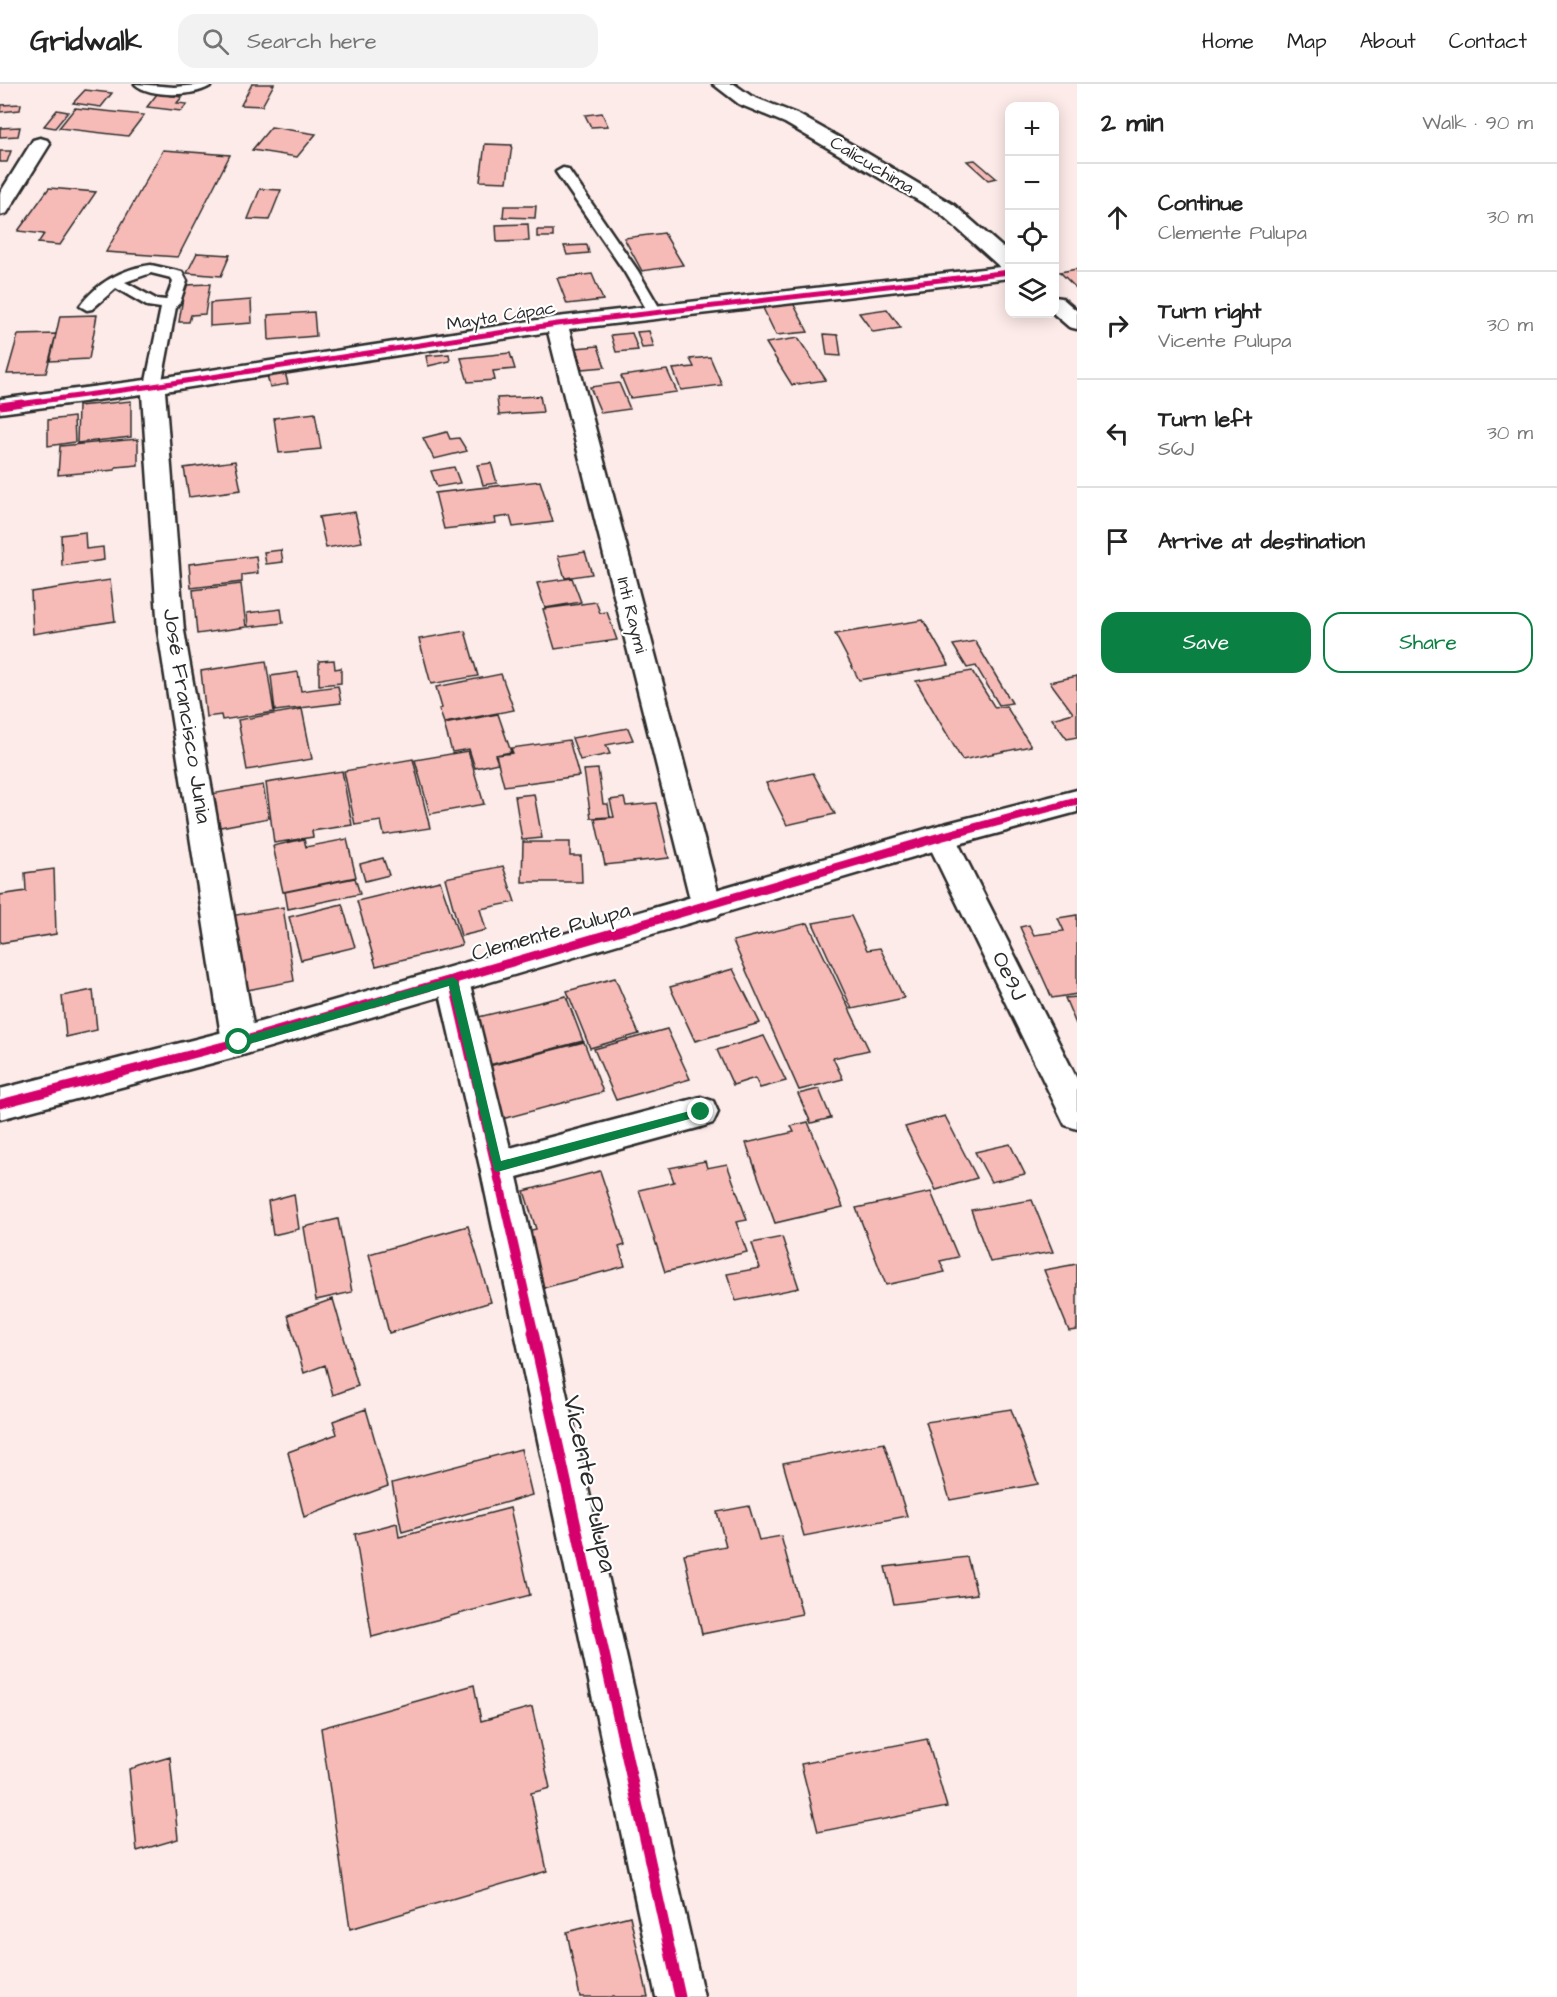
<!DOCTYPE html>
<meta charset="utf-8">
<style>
body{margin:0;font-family:"Architects Daughter",sans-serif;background:#f2f2f2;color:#222}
.controls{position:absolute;right:18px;top:18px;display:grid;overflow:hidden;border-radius:12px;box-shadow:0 3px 15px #0003}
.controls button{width:54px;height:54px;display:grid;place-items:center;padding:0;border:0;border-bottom:2px solid #e0e0e0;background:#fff;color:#222;font:30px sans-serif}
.stop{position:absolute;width:18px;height:18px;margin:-14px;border:4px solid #0b8043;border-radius:50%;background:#fff}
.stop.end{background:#0b8043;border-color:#fff;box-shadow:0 2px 6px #0008}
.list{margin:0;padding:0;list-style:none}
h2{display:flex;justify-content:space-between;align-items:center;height:78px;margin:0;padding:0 24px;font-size:26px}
h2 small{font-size:20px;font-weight:400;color:#767676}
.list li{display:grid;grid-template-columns:39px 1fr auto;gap:18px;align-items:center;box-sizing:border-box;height:108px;padding:0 24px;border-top:2px solid #e0e0e0}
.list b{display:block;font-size:22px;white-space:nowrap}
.list p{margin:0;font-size:20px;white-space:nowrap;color:#767676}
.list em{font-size:20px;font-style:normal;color:#767676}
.actions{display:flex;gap:12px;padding:18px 24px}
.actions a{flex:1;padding:14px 0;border:2px solid #0b8043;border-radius:18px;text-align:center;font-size:21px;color:#0b8043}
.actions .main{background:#0b8043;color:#fff}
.icon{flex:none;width:33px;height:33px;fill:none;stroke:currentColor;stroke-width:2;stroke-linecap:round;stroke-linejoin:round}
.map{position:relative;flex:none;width:1077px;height:1913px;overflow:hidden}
header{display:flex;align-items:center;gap:36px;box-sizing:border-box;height:84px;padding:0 30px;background:#fff;border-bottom:2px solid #e0e0e0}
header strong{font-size:28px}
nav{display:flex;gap:33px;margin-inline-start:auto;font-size:21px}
.search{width:420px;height:54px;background:#f2f2f2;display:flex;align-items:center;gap:15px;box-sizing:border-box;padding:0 21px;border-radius:18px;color:#767676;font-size:22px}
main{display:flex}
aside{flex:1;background:#fff}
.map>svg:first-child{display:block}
.building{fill:#f7bbb7;stroke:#2b2b2b;stroke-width:1.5}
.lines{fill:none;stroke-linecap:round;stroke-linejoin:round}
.service-casing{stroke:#2b2b2b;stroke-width:5}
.minor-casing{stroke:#2b2b2b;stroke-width:5}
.tertiary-casing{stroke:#2b2b2b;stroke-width:5}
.service{fill:#fff;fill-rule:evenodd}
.minor{fill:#fff;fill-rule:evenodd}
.tertiary{fill:#fff;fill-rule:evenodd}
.cycleway-far3-casing{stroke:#fff;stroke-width:8}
.cycleway-far2-casing{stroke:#fff;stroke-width:10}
.cycleway-far1-casing{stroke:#fff;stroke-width:13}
.cycleway-casing{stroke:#fff;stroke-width:15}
.cycleway-far3{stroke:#d6006c;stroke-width:5}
.cycleway-far2{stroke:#d6006c;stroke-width:7}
.cycleway-far1{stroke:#d6006c;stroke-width:9}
.cycleway{stroke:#d6006c;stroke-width:11}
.route{fill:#0b8043}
.labels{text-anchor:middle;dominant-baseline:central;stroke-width:4.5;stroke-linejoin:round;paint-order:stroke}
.far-street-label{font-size:18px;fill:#2b2b2b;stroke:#fff}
.street-label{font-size:22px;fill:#2b2b2b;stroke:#fff}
.near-street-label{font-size:27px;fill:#2b2b2b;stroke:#fff}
</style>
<header>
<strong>Gridwalk</strong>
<div class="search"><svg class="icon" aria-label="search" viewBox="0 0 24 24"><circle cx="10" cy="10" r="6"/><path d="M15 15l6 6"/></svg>Search here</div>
<nav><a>Home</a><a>Map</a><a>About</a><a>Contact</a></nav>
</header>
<main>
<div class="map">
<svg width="1077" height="1913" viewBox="0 0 1077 1913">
<rect width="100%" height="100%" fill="#fdebe9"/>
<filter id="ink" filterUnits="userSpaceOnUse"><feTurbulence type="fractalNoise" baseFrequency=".0167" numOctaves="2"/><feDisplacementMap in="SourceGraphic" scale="12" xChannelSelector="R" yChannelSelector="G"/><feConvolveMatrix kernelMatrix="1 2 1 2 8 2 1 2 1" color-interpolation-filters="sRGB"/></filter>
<g filter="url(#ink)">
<path class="building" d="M252,0H274L262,22L241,21Z
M85,6L112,9L101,23L73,19Z
M157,10L182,13L177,19L187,20L181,27L147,23Z
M21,20L20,26L0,28L1,21Z
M75,24L144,31L128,52L59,44Z
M57,26L68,28L55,44L44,42Z
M602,29L608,42L591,43L585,31Z
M20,43L18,52L0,53V44Z
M271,43L316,50L297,73L252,66Z
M485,60L512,61L507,98L480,97Z
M163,66L230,71L178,173L106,168Z
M0,67H11L7,78H0Z
M975,76L996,94L988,96L967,77Z
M49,104L96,108L60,161L38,159L44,150L18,147Z
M260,105L281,106L269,136L248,135Z
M504,122H536L535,134L503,133Z
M528,140L529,157L497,158L496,141Z
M537,146H553V153H537Z
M664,149L683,181L642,187L624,154Z
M587,161L589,169L567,171L564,162Z
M197,169L230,171L221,192L187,189Z
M1077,185V203L1076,204L1060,188Z
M592,190L603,216L567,220L557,194Z
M210,200L205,230L191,231L189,238H179L185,201Z
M251,216L252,239L210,242V219Z
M793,219L808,248L776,251L762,222Z
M887,225L901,244L873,248L859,229Z
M314,228L316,252L269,256L268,231Z
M97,231L89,275L50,277L60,232Z
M649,247L654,263L642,264L637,248Z
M632,249L638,266L616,268L611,251Z
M56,250L46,289L7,290L18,251Z
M824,250L838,251L841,272L827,271Z
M798,254L826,296L792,301L766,259Z
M598,262L605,283L582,285L576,264Z
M510,269L515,285L493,287L495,296L468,298L461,274Z
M449,270L450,277L428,282L426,272Z
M710,273L722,301L681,306L673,285L694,283L690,275Z
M667,286L677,308L630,314L621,292Z
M285,288L288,300L270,303L267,291Z
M619,299L630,325L601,329L590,303Z
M540,312L543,328L499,331L497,314Z
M131,317V353L77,359L78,322Z
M315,329L321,365L279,369L274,334Z
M74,333L75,358L48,362V336Z
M447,348L450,355L459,354L467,367L434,375L423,354Z
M138,355V381L116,383L115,386L58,391L60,362Z
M235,377L241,406L189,413L184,384Z
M491,379L497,399L483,401L477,381Z
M454,383L460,399L437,403L431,387Z
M540,397L553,438L513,443L510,432L495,434L496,439L444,445L435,409Z
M355,428L362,458L326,464L319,433Z
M85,448L86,465L103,463L104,476L62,482L61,451Z
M281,466L283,478L266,480L264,468Z
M585,468L592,490L565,494L558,472Z
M256,472L258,489L242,491V498L191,504L189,480Z
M572,494L581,518L545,524L537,499Z
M110,496L115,537L33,550L31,508Z
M241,500L246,543L197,550L193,506Z
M596,518L600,529L607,528L617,556L555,565L543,525Z
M281,525L283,539L248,543L247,529Z
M923,536L949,581L859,596L835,550Z
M465,547L478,592L431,600L419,555Z
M975,557L1012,619L999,621L976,582L967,584L953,561Z
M334,576L335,585L341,584V599L319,601V577Z
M266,577L274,628L222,636L221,631L206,633L201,587Z
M972,587L995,624L1006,622L1031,662L962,676L916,597Z
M298,588L301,607L338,602L341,619L275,627L271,592Z
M501,590L514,626L444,639L439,625L442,624L436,603Z
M1077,592V653L1067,655L1052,635L1073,629L1050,598Z
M302,625L312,675L247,686L238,636Z
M498,630L511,668L495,671L498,679L475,684L469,665L452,668L444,640Z
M628,644L633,656L606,661L610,670L580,676L572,654Z
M569,656L579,692L504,702L496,671L513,669L511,664Z
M468,667L484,720L430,730L415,676Z
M413,675L430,744L384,751L381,737L355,741L344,687Z
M598,685L603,720H608L610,733L591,734L584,686Z
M342,687L352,741L312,747L313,753L274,759L266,699Z
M813,689L835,730L787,741L766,699Z
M263,701L269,734L215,744L211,710Z
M534,710L542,754L522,756L515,712Z
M624,714L626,722L656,719L669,774L605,781L595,735L614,733L610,716Z
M304,755L306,763L347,755L356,793L283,808L273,762Z
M523,758H570V772H581L582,798H522Z
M383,774L389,791L365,797L360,780Z
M503,782L515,818L480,825L486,846L461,852L445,794Z
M54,785L56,850L0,859V811L26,807L25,789Z
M355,794L360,810L288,825L285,808Z
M440,797L462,861L376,882L357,817Z
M342,820L355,863L301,876L289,833Z
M283,823L294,897L232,909L224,833Z
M1077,831V910L1052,914L1020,843L1029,841L1034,851L1064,847L1058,834Z
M851,832L867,866L880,864L904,914L852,925L813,839Z
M808,839L869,966L833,974L843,995L799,1006L733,857Z
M733,885L760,939L695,957L670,903Z
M615,894L639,950L590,964L567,907Z
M93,906L97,946L66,953L62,912Z
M566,912L583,957L485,982L470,935Z
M1077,913V940H1076L1065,914Z
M667,945L690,995L616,1016L594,965Z
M764,952L786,997L760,1004L755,994L733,1001L717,966Z
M584,958L603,1008L498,1036L481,984Z
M819,1005L831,1034L811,1039L798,1010Z
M945,1032L977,1094L936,1106L905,1043Z
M808,1038L843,1123L775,1139L746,1059L794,1048L791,1042Z
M1010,1060L1025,1090L991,1098L975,1068Z
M705,1077L707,1084L727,1080L747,1136L736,1138L747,1168L665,1188L639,1106L674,1098L669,1084Z
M600,1087L625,1161L619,1163L625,1182L543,1204L527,1147L536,1145L524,1107Z
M931,1108L958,1173L940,1177L945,1188L886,1201L856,1124Z
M294,1110L299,1145L273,1151L268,1117Z
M1032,1116L1053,1168L990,1178L971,1126Z
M338,1135L352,1208L316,1216L304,1143Z
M468,1142L491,1218L389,1249L369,1170Z
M782,1153L799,1204L736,1217L727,1190L760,1184L752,1159Z
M1077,1180V1246L1069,1247L1044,1186Z
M333,1215L358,1302L333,1311L325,1281L304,1289L288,1231Z
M366,1325L388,1402L304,1433L288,1368L337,1350L333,1337Z
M1011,1325L1038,1400L950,1416L926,1338Z
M884,1359L907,1432L804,1452L783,1379Z
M521,1365L532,1411L402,1448L392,1399Z
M749,1422L759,1456L781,1452L802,1530L702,1550L684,1470L726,1462L717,1428Z
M510,1424L530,1511L372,1553L355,1450L397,1439L399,1453Z
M967,1473L977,1510L894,1520L885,1483Z
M474,1601L481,1637L532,1623L550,1704L531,1709L547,1787L350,1845L321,1644Z
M927,1655L947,1723L818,1748L801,1680Z
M170,1673L178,1755L137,1767L129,1685Z
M630,1832L648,1913H580L567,1848Z"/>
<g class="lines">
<g class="service-casing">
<path id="service" d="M135,0L174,3L213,0C199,13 149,14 135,0Z
M563,84L568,85L638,187L662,228L660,231H650L648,228L624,187L556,88Z
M151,181L182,188L187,197L180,218L176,223L161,302L153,307L145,302L161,224L147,222L116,204L92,225L87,226L80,222C97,199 121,185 151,181ZM151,189L171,194L173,197L166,216L156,215L125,198Z"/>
</g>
<g class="minor-casing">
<path id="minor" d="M713,0H734L751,12L799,31L865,68L954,121L1010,170V194L569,245L722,823L718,832L707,835L696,832L692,823L548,248L165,307L184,547L256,958L251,968L239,972L227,968L222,958L158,547L142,310L0,329V315L153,295L557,233L1000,183L940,129L785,39L739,20Z
M40,54L47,56L50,60L7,129L0,131V109L33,56Z
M1054,213L1062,214L1077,227V245L1069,243L1054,230Z
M940,741L951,745L1077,995V1045L1065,1041L925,753L929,745Z
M453,884L464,888L469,897L510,1064L701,1013L713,1017L718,1028L713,1039L701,1043L517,1093L704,1913H656L480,1083L437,897L442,888Z"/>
</g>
<g class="tertiary-casing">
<path id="tertiary" d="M1077,706V728L940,765L239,972L0,1035V1005L239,944L940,741Z"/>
</g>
<use href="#service" class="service"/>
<use href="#minor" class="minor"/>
<use href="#tertiary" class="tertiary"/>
<g class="cycleway-far3-casing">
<path id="cycleway-far3" d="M11,321L153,302L557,240L1010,188"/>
</g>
<g class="cycleway-far2-casing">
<path id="cycleway-far2" d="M0,322L22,319
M1032,729L1077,717"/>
</g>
<g class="cycleway-far1-casing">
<path id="cycleway-far1" d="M453,897L534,1249
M0,1020L239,958L940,753L1038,727"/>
</g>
<g class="cycleway-casing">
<path id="cycleway" d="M533,1248L680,1913"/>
</g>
<use href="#cycleway-far3" class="cycleway-far3"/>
<use href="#cycleway-far2" class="cycleway-far2"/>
<use href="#cycleway-far1" class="cycleway-far1"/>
<use href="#cycleway" class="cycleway"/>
</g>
</g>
<path class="route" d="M453,893L458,897L501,1077L701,1024L704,1025V1031L497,1088L494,1086L449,902L239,963L234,958L239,954Z"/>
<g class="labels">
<g class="far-street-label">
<text transform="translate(872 81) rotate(31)">Calicuchima</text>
<text transform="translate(501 232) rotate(-9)">Mayta Cápac</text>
<text transform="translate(632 531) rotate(76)">Inti Raymi</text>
</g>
<g class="street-label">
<text transform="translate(187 632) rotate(81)">José Francisco Junia</text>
<text transform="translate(551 848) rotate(-16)">Clemente Pulupa</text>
<text transform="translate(1009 892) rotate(64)">Oe9J</text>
</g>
<g class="near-street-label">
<text transform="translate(590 1400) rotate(78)">Vicente Pulupa</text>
</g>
</g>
</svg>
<div class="controls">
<button>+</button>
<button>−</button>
<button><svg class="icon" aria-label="locate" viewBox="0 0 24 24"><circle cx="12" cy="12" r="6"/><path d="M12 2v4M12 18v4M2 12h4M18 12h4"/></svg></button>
<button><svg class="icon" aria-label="layers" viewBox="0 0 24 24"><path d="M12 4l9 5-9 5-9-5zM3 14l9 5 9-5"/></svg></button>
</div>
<div class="stop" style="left:239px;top:958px"></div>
<div class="stop end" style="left:701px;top:1028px"></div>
</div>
<aside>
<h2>2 min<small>Walk · 90 m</small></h2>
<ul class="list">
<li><svg class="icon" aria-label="ahead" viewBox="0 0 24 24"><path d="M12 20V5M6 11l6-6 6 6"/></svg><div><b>Continue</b><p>Clemente Pulupa</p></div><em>30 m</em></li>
<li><svg class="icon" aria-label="right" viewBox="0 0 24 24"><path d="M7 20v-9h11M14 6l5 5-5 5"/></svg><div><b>Turn right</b><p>Vicente Pulupa</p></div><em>30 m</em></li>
<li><svg class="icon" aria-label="left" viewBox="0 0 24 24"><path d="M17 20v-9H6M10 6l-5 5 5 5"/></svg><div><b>Turn left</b><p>S6J</p></div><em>30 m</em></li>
<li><svg class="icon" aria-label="arrive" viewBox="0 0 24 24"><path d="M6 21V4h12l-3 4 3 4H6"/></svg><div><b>Arrive at destination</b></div></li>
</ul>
<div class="actions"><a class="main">Save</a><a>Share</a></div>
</aside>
</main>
